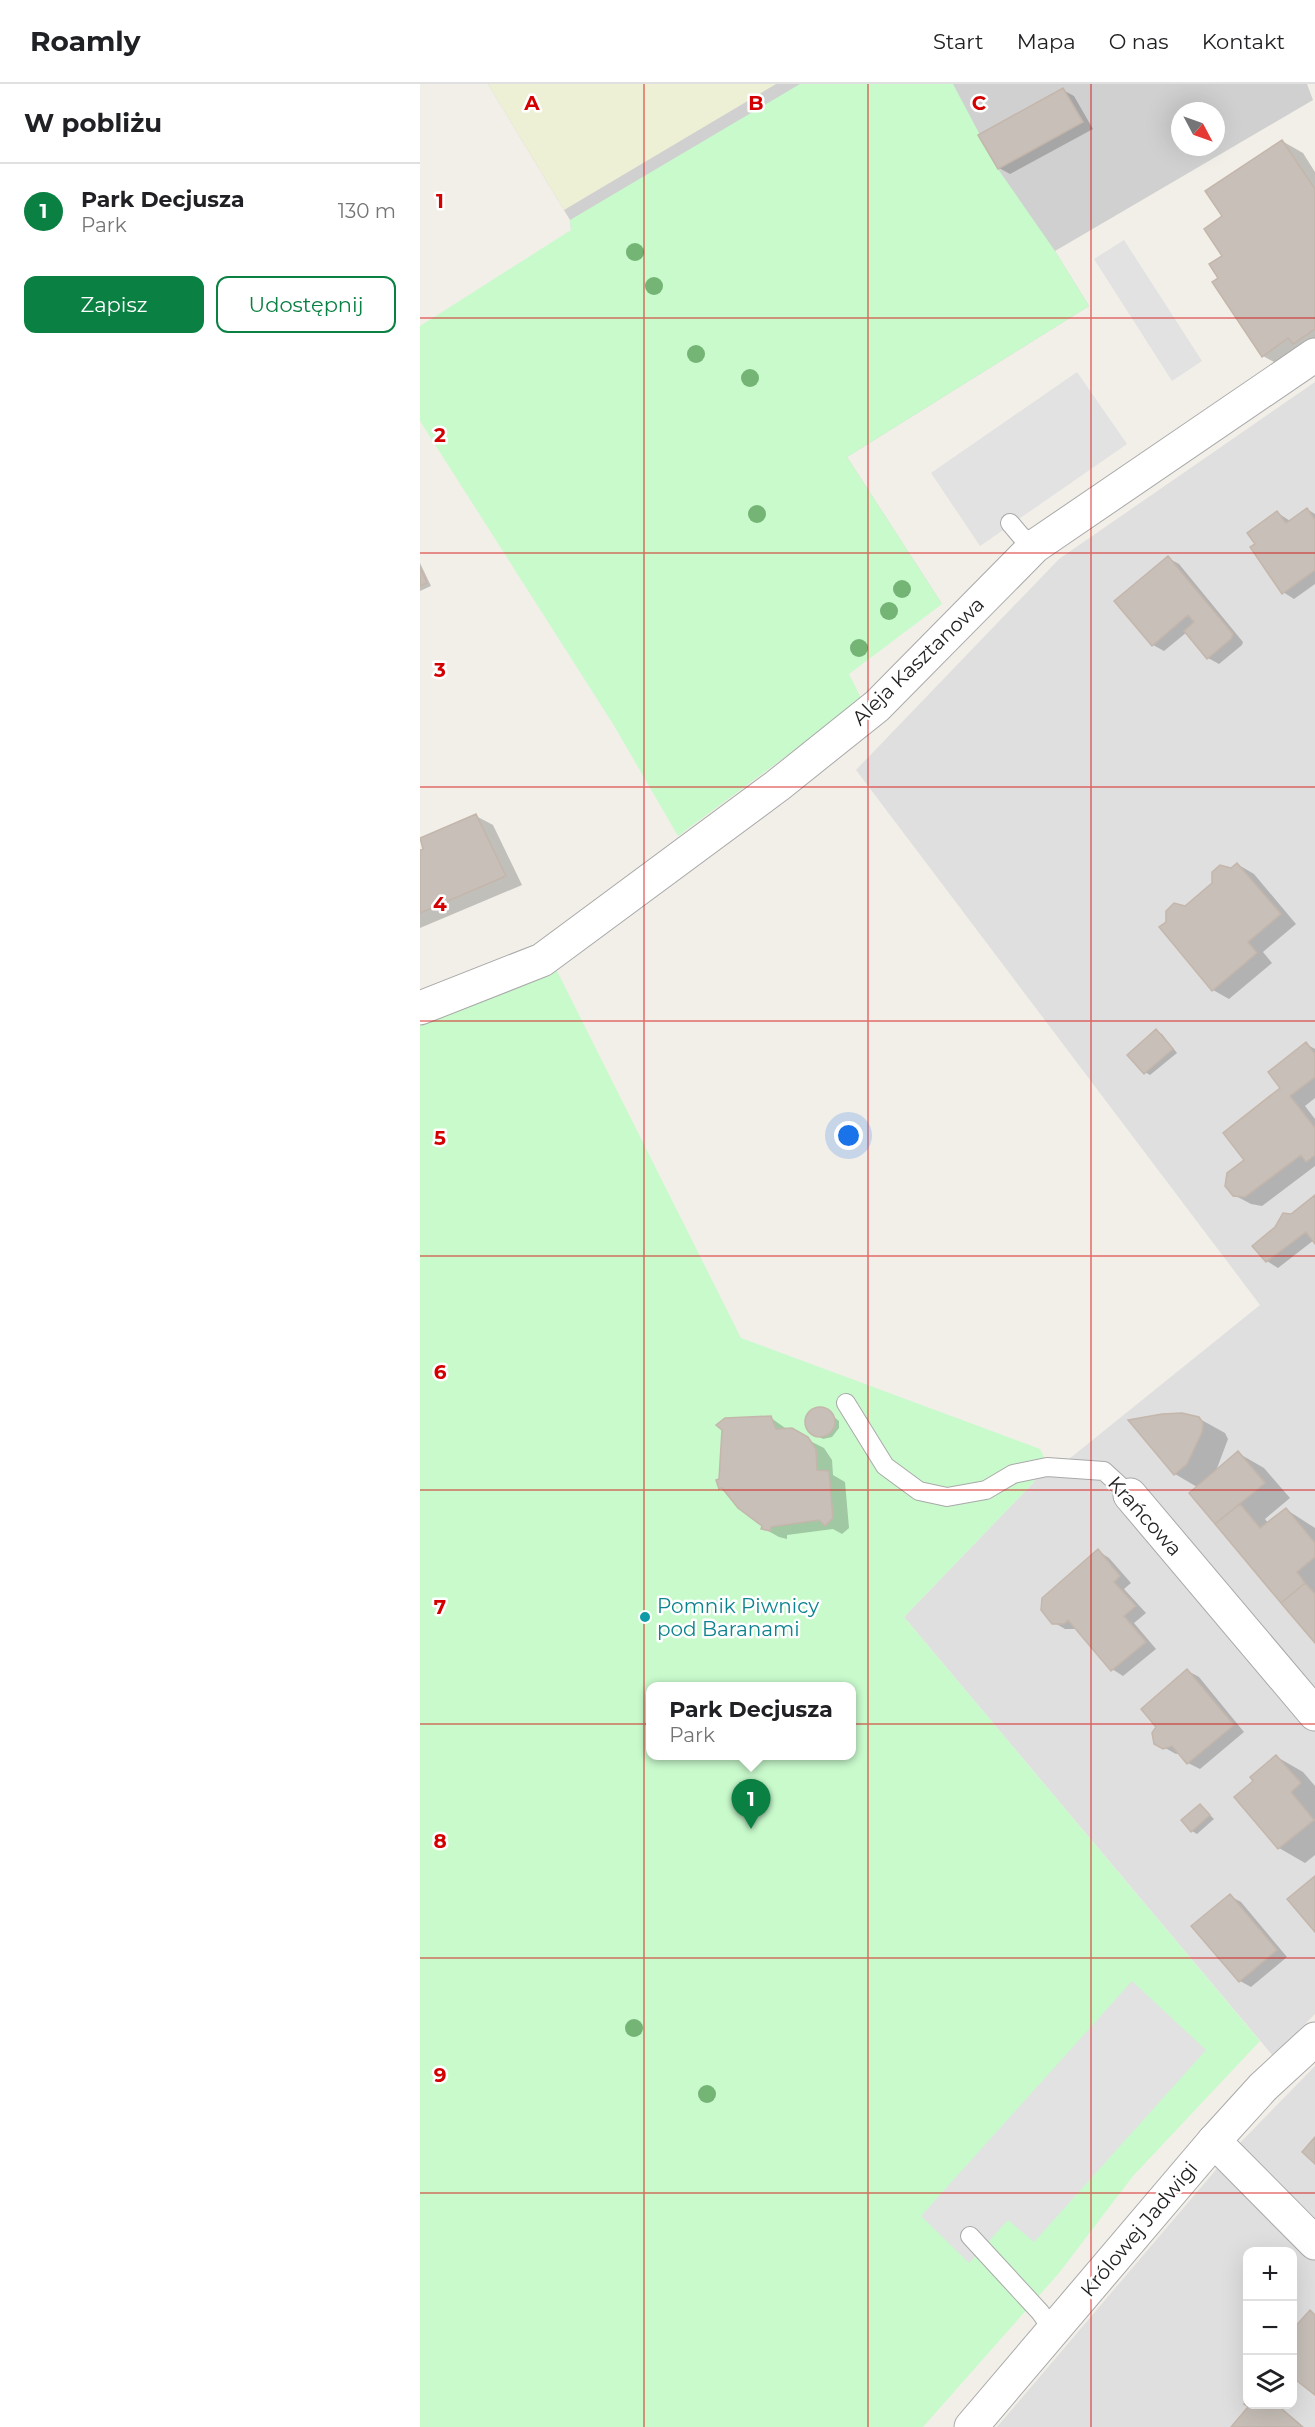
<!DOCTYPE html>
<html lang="pl">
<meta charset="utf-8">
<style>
body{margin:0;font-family:Montserrat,sans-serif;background:#f2f2f2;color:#202124}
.controls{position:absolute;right:18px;bottom:18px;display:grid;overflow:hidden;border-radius:12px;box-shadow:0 6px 24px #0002}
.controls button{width:54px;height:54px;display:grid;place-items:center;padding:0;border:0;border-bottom:2px solid #e0e0e0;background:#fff;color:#202124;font:30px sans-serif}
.compass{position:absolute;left:751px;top:18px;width:54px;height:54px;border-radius:50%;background:#fff;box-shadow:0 6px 24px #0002;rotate:131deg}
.you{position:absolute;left:429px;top:1052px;width:21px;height:21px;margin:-15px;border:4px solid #fff;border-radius:50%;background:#1a73e8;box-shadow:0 0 0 9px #1a73e833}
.badge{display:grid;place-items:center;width:39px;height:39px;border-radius:50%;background:#0b8043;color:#fff;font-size:20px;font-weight:700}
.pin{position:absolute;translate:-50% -50px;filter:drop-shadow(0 2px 3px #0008)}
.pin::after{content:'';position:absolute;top:32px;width:21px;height:18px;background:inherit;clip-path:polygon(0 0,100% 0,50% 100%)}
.popup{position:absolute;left:226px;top:1598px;width:210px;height:78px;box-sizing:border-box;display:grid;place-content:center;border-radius:12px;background:#fff;filter:drop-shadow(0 2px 4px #0005);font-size:20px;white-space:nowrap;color:#757577}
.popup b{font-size:22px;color:#202124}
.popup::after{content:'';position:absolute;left:50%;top:100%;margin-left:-12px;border:12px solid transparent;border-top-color:#fff}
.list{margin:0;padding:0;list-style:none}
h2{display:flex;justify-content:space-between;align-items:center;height:78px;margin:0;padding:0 24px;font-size:26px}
h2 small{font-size:20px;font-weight:400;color:#757577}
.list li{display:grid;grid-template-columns:39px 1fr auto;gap:18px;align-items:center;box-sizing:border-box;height:96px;padding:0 24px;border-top:2px solid #e0e0e0}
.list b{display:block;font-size:22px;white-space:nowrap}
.list p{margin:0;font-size:20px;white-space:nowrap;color:#757577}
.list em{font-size:20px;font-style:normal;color:#757577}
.actions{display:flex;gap:12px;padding:18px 24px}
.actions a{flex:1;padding:14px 0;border:2px solid #0b8043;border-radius:12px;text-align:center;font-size:21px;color:#0b8043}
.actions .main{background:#0b8043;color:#fff}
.icon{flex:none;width:33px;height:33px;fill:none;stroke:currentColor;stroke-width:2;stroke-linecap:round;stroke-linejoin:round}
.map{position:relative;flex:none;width:895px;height:2343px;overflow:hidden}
header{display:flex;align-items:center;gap:36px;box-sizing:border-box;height:84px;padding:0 30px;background:#fff;border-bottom:2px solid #e0e0e0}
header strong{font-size:28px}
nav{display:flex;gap:33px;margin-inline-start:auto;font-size:21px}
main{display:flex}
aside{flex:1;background:#fff}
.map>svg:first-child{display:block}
.residential{fill:#e0dfdf;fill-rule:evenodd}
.religious{fill:#d0d0d0;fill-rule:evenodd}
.farmland{fill:#eef0d5}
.park{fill:#c8facc;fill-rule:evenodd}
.parking{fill:#e2e2e2}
.shadow{fill:#0003}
.building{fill:#c7bfb8;stroke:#c4b6ab;stroke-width:1.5}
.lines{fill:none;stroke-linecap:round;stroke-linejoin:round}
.service-casing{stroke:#a9a9a9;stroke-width:20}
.minor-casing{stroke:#a9a9a9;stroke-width:35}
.tertiary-casing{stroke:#a9a9a9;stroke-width:35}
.service{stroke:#fff;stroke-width:18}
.minor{stroke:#fff;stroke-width:33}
.tertiary{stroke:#fff;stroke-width:33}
.tree{fill:#74b475}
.grid{fill:none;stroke:#d40000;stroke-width:1.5;stroke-opacity:0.55}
.culture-dot{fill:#0f9aa8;stroke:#fff;stroke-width:2}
.labels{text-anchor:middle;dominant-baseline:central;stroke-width:5;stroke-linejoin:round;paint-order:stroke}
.street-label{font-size:20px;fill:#222;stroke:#fff}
.culture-label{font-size:20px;fill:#0d838f;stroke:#fff;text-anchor:start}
.grid-label{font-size:20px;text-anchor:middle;font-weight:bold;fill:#d40000;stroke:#fff;stroke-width:5;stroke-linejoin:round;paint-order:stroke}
</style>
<header>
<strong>Roamly</strong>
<nav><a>Start</a><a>Mapa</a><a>O nas</a><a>Kontakt</a></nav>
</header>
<main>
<aside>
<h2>W pobliżu<small></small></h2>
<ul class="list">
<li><span class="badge">1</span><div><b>Park Decjusza</b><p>Park</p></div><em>130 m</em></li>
</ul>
<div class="actions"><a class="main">Zapisz</a><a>Udostępnij</a></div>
</aside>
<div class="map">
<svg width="895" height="2343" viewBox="0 0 895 2343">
<rect width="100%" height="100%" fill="#f2efe9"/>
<path class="residential" d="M895,298V1930L853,1972L484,1533L613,1399L626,1377L649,1375L840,1221L436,686L639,475Z
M895,1982V2145L813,2066Z
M800,2081L895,2175V2343H577ZM828,2168H872V2320H828Z"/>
<path class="religious" d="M68,0H887L893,16L635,167L669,222L427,373L522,520L151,146L150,136ZM760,27H796V63H760Z"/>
<path class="farmland" d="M68,0H356L144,126Z"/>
<path class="park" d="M380,0H533L578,85L635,167L669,222L427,373L522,520L429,590L442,616L258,752L193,640L0,337V242L151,146L150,136Z
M133,879L321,1254L620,1365L626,1377L613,1399L484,1533L840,1957L713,2092L639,2189L503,2343H0V933ZM230,1602H431V1672H230Z"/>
<path class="parking" d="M704,156L782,277L752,297L674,175Z
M657,288L707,360L560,462L511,389Z
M712,1897L786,1966L614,2158L588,2136L549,2179L501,2132Z"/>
<path class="shadow" d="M643,6L654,12L673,45L590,90L579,84Z
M862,57L883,69L895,88V270L863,283L843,272L800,194L804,172V133Z
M887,425L895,430V500L874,515L863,508L858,429L870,437Z
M748,474L759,480L823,558L822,561L799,580L788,574L767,548L744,567L733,561Z
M0,479L11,502L0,507Z
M56,732L73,741L102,801L0,844V768Z
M817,780L834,790L876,840L843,868L852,879L809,915L793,906L765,824Z
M737,947L742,950L757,969L730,991L725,988Z
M886,960L895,965V1014L885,1022L895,1035V1082L842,1122L831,1120L814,1111L826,1076Z
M895,1113V1157L894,1156L858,1184L847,1177L856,1144Z
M404,1325L419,1337V1344L412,1353L403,1355L388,1345L386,1338L387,1333L394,1326Z
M351,1334L368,1346L404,1364L412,1376L413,1391L425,1398L429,1444L422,1450L413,1445L367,1451V1455L359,1453L343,1444L344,1441L300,1404Z
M778,1334L805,1349L808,1355L796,1387L818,1369L844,1384L870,1414L845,1435L848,1439L867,1426L895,1444V1557L771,1409L777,1403L755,1390L710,1337Z
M678,1467L689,1474L711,1499L704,1505L726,1529L714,1539L736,1565L703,1592L692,1585L657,1545H645L633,1538Z
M768,1587L779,1593L824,1648L780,1685L768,1679L760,1669L756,1670L736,1659Z
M857,1673L883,1688L895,1702V1771L885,1779L859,1764L816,1713L835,1697Z
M780,1721L794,1735L777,1750L772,1747Z
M810,1812L821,1818L867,1873L831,1903L820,1897Z
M828,2320H857L884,2343H812L831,2323Z"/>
<path class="building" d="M643,4L663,38L578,85L558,51Z
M862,56L895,105V245L873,260L868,254L842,273L792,198L798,194L789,180L802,172L784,145L802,132L785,107Z
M887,424L895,436V486L862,510L830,463L835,460L827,449L857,427L866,439Z
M748,472L813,550L811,555L787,575L764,547L774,538L768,531L732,562L694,517Z
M0,483L7,499L0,502Z
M56,730L86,792L0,829V766L3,765L0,754Z
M817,779L861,830L828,858L837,869L792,907L739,843L746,838V827L754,819L765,822L792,799V788L800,781L811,784Z
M736,945L753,965L724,990L707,971Z
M886,958L895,970V993L870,1012L895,1044V1071L886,1078L881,1071L825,1113L813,1112L805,1102L807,1089L824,1076L803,1049L860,1004L848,988Z
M895,1111V1160L886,1148L846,1178L832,1162L855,1143L863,1129L871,1130Z
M385 1338a15 15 0 1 1 30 0a15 15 0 1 1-30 0Z
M762,1329L779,1333L783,1339L782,1348L767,1380L754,1391L708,1336L742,1330Z
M351,1332L356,1345L372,1344L388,1353L396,1365L397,1386L409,1387L413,1434L405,1442L399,1436L351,1443V1447L341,1445L342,1442L318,1424L302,1404L299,1405L296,1396L299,1395L302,1346L296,1341L305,1334Z
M818,1367L845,1399L795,1440L769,1409Z
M820,1420L840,1444L866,1424L895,1459V1473L877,1488L885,1499L861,1519L795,1440Z
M678,1465L700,1492L694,1498L716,1522L704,1532L726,1558L691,1587L648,1536L644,1540H632L621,1526L622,1514Z
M885,1499L895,1510V1559L861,1519Z
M767,1585L814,1641L767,1680L752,1662L743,1665L734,1660L732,1649L736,1643L721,1625Z
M856,1671L881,1699L871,1708L894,1736L858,1765L814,1713L833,1697L830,1693Z
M780,1720L790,1731L771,1748L761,1736Z
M895,1792V1848L867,1815Z
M810,1810L857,1866L819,1898L771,1842Z
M895,2053V2080L882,2068Z
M890,2226L895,2231V2311L872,2293V2246Z
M828,2316V2320H856L882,2343H811L828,2323L824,2320Z"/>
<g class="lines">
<g class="service-casing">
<path id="service" d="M590,439L601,452L615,462
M426,1319L465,1382L499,1407L527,1413L566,1406L593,1390L627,1383L684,1387L710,1411
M550,2152L620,2228L633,2246"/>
</g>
<g class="minor-casing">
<path id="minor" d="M0,924L122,876L357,702L457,622L615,462L895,271
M710,1411L895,1630
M794,2057L895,2159"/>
</g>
<g class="tertiary-casing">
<path id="tertiary" d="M551,2343L794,2057L843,2003L895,1955"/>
</g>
<use href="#service" class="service"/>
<use href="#minor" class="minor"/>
<use href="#tertiary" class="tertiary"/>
</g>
<g class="tree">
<circle cx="215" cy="168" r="9"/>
<circle cx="234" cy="202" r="9"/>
<circle cx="276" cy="270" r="9"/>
<circle cx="330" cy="294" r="9"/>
<circle cx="337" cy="430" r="9"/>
<circle cx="482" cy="505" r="9"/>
<circle cx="469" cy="527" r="9"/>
<circle cx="439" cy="564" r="9"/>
<circle cx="214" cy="1944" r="9"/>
<circle cx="287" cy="2010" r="9"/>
</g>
<path class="grid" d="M224,0V2343M448,0V2343M671,0V2343M0,234H895M0,469H895M0,703H895M0,937H895M0,1172H895M0,1406H895M0,1640H895M0,1874H895M0,2109H895"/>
<circle class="culture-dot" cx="225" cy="1533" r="6"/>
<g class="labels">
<g class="street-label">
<text transform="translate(498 577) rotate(-44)">Aleja Kasztanowa</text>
<text transform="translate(725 1432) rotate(48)">Krańcowa</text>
<text transform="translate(719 2145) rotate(-50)">Królowej Jadwigi</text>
</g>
<g class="culture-label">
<text x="237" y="1522">Pomnik Piwnicy<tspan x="237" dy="23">pod Baranami</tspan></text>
</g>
</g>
<g class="grid-label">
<text x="112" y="26">A</text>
<text x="336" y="26">B</text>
<text x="559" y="26">C</text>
<text x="20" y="124">1</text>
<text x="20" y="358">2</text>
<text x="20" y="593">3</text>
<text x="20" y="827">4</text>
<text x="20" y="1061">5</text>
<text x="20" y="1295">6</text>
<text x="20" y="1530">7</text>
<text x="20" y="1764">8</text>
<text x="20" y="1998">9</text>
</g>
</svg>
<div class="controls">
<button>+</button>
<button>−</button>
<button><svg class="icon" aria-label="layers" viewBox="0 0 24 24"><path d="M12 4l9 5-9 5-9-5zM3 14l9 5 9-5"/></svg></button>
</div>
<svg class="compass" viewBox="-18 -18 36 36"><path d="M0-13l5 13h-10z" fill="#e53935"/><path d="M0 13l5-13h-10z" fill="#757577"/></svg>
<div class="you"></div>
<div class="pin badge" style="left:331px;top:1745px">1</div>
<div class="popup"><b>Park Decjusza</b>Park</div>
</div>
</main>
